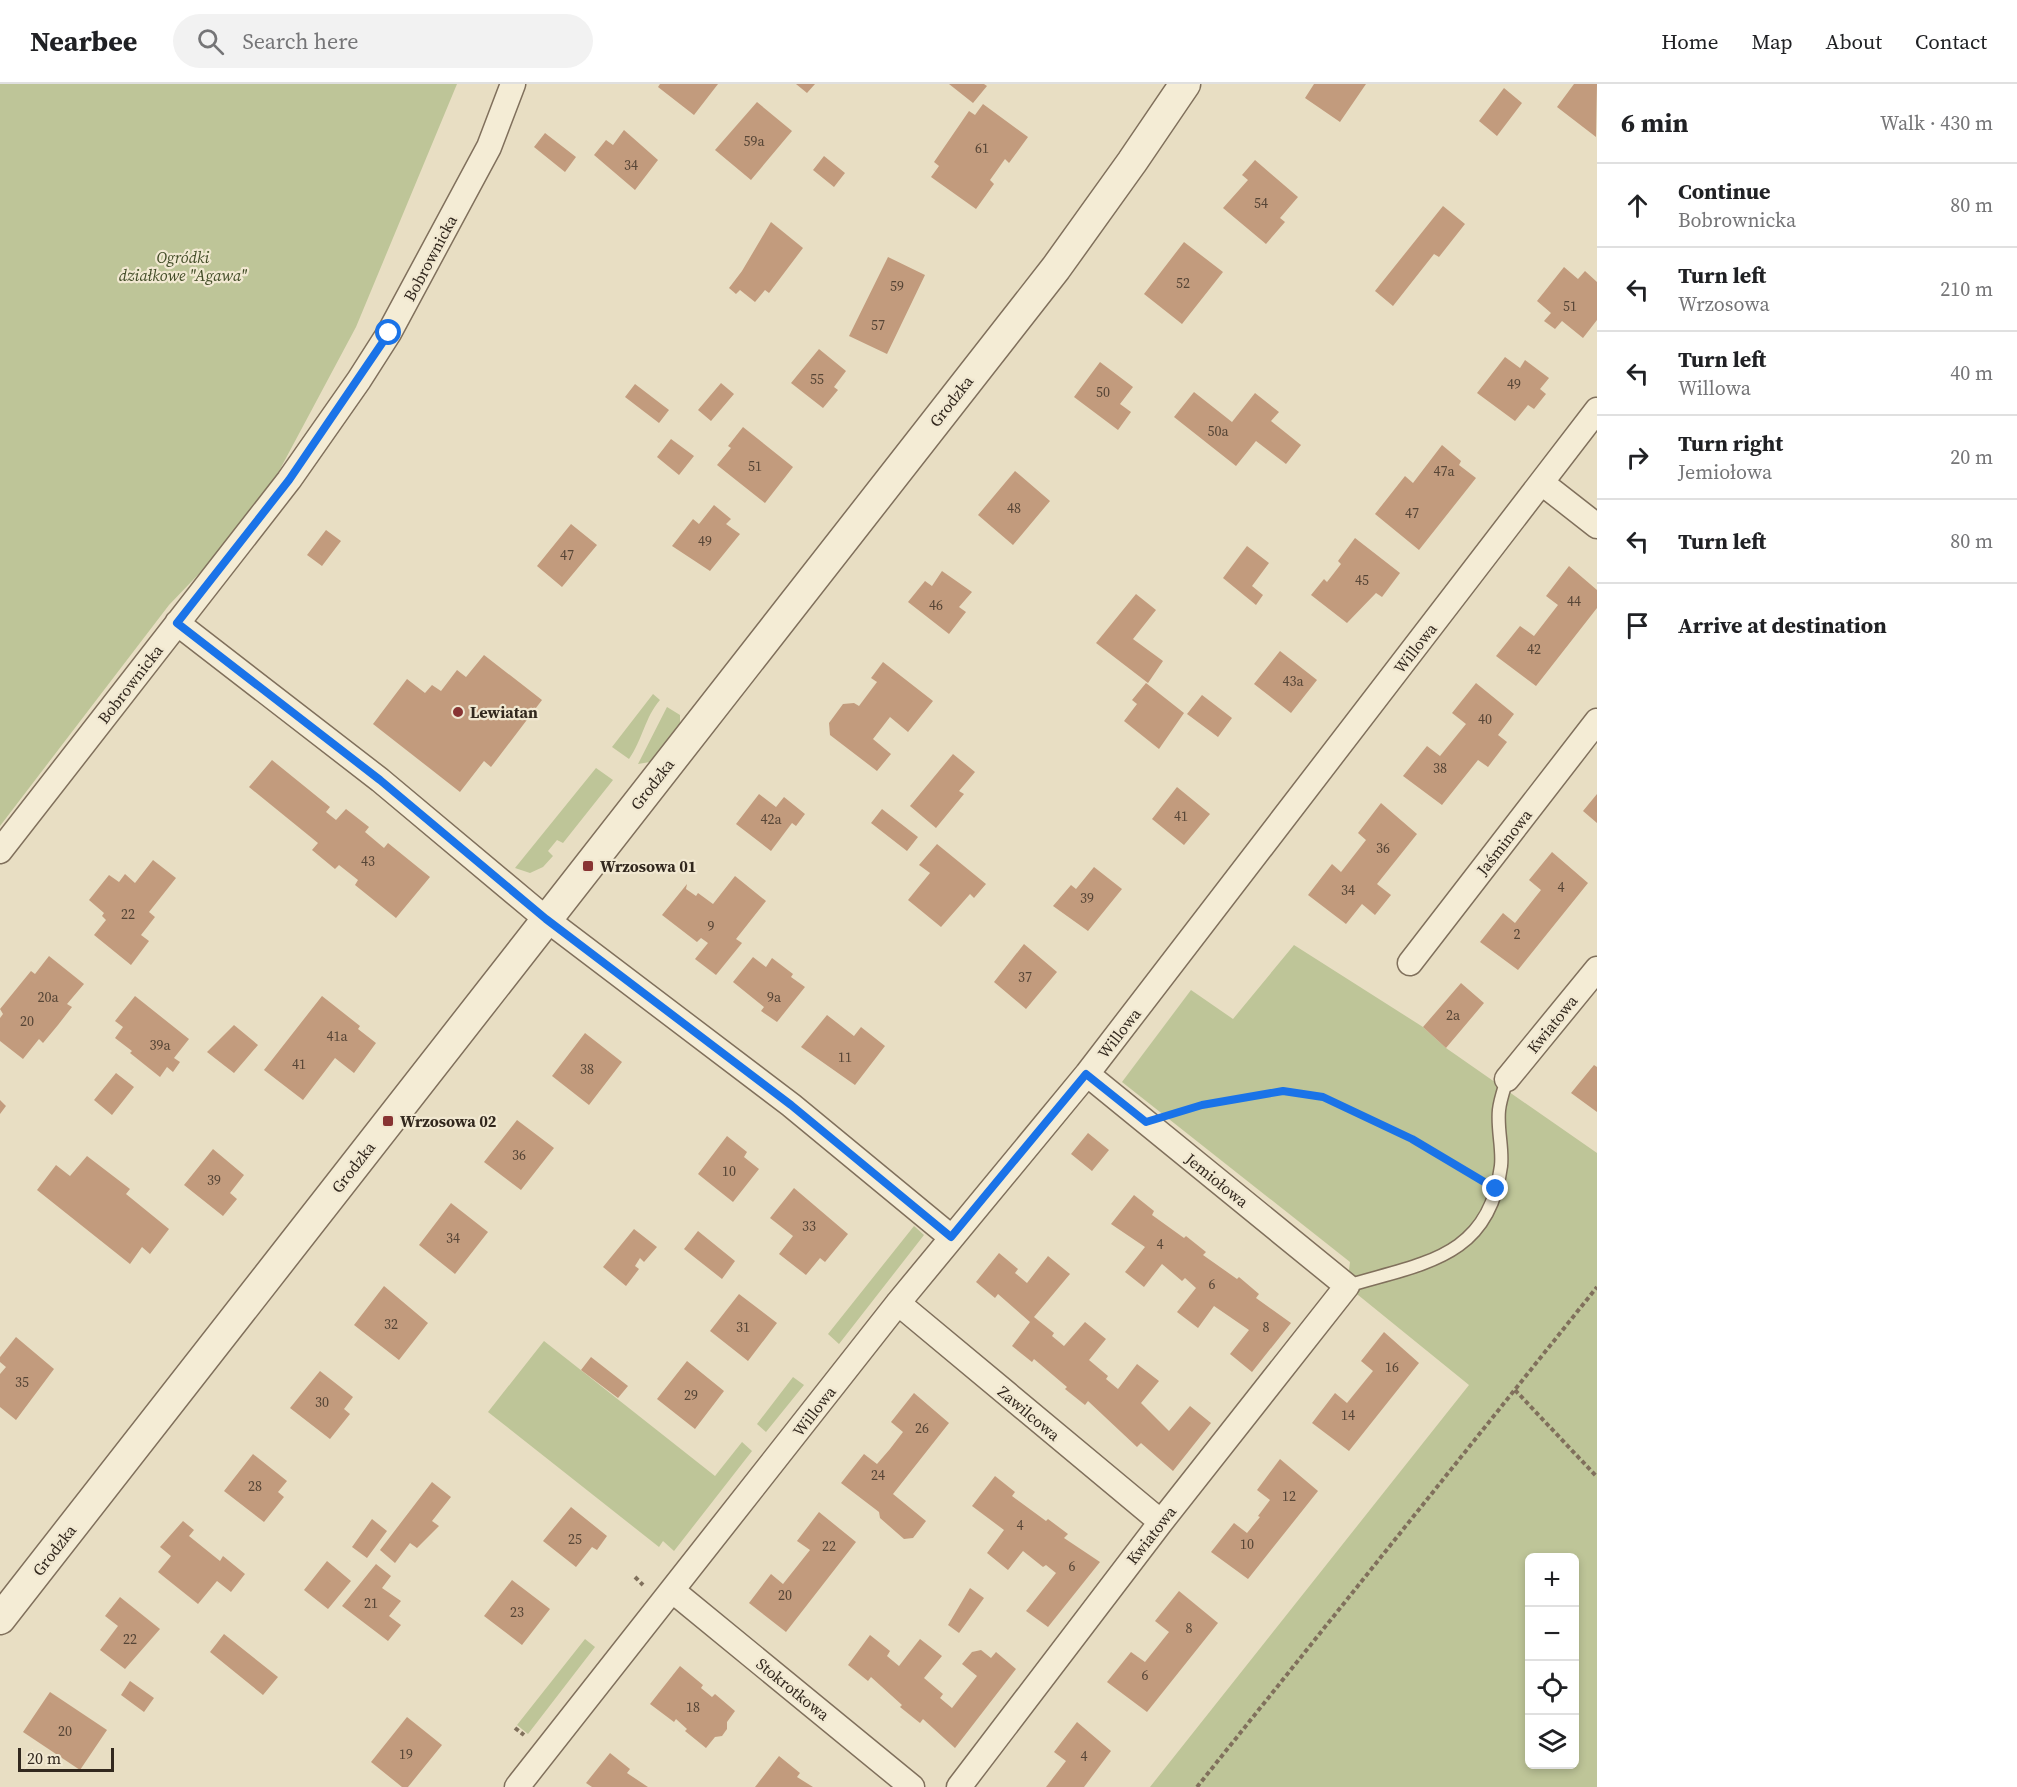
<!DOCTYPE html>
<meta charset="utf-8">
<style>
body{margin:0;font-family:"Source Serif 4",serif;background:#f2f2f2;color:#202124}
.controls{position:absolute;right:18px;bottom:18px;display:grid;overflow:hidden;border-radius:9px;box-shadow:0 3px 9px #0003}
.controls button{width:54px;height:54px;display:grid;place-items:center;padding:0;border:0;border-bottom:2px solid #e0e0e0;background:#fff;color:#202124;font:30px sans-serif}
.scale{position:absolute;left:18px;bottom:15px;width:96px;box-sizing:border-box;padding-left:6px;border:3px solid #32281e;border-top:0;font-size:16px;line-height:21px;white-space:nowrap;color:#32281e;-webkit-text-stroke:4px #f1e8d1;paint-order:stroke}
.stop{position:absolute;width:18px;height:18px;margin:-14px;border:4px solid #1a73e8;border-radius:50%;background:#fff}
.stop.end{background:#1a73e8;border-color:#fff;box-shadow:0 2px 6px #0008}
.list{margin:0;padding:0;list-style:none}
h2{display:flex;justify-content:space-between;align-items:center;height:78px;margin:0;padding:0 24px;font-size:26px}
h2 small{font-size:20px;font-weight:400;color:#757577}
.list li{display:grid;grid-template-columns:39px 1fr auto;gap:18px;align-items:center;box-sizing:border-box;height:84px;padding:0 24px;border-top:2px solid #e0e0e0}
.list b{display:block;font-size:22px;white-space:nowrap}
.list p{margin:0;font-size:20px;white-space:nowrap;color:#757577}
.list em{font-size:20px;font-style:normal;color:#757577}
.icon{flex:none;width:33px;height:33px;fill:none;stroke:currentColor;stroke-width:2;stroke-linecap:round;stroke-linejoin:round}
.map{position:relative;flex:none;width:1597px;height:1703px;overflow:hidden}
header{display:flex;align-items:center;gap:36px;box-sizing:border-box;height:84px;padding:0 30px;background:#fff;border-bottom:2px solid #e0e0e0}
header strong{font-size:28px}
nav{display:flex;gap:33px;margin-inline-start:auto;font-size:21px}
.search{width:420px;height:54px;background:#f2f2f2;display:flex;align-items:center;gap:15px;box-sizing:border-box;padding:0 21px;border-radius:33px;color:#757577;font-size:22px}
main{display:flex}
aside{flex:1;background:#fff}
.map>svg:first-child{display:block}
.green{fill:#bec598;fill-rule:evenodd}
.building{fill:#c29b7d}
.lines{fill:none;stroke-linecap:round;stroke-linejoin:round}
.service-casing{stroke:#80705c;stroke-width:15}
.minor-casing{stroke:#80705c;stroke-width:27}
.tertiary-casing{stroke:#80705c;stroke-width:33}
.path{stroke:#80705c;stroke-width:4;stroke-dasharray:4.5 3;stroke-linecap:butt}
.service{stroke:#f4ecd5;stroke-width:12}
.minor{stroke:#f4ecd5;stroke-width:24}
.tertiary{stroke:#f4ecd5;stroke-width:30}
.route{stroke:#1a73e8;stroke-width:8}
.poi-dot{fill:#883433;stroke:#f1e8d1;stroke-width:2}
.labels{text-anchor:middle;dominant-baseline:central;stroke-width:4.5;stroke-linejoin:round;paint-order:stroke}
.number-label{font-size:14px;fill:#564536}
.park-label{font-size:16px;font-style:italic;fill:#424c27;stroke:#f1e8d1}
.street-label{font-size:16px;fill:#32281e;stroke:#f1e8d1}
.poi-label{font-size:16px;font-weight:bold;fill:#32281e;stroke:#f1e8d1;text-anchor:start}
</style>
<header>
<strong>Nearbee</strong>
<div class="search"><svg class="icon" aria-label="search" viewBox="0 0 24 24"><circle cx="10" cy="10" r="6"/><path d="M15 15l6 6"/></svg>Search here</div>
<nav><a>Home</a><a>Map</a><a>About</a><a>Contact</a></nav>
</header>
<main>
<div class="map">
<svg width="1597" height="1703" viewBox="0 0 1597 1703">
<rect width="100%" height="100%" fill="#e8dec3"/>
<path class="green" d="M0,0H457L356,243L278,389L217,471L169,521L0,742Z
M653,610L660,616C645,633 642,657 629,675L612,663Z
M667,623L680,631V641L650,678L638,680Z
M596,684L613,696L563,759L557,756L548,767L553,772L543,783L530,789L515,784Z
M1294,861L1423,943L1446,964L1597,1069V1703H1150L1469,1301L1347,1202L1350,1178L1122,998L1191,906L1233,935ZM1530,1474H1574V1680H1530Z
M914,1142L924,1151L839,1260L828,1250Z
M544,1257L715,1392L742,1358L752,1367L674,1467L663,1457L659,1463L488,1328Z
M793,1293L804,1301L766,1348L757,1340Z
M585,1555L595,1563L528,1650L517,1641Z"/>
<path class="building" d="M660,0H718L694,31L658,3Z
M796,0H815L807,9Z
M949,0H984L987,2L973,19Z
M1314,0H1366L1340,38L1305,14Z
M1574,0H1597L1596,53L1557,23Z
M1504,4L1522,19L1497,52L1479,37Z
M757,18L792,47L751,96L715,66Z
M983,20L1028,53L1009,79L1005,75L990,96L994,100L976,125L931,93L939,82L934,78L969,27L975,31Z
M624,46L658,76L635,106L594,71L606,56L613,61Z
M545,49L576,73L565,88L534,63Z
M824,72L845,89L834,103L813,86Z
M1255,76L1298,113L1280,134L1285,138L1266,160L1223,124L1248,96L1242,91Z
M1443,122L1465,140L1439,173L1434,170L1393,222L1375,207Z
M771,138L803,164L769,209L765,206L755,218L740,206L736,210L729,204L742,187Z
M1184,158L1223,188L1182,240L1144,210Z
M888,173L925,191L887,270L849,252Z
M1564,183L1578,195L1585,187L1597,198V236L1583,254L1562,237L1555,245L1544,237L1551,229L1537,217Z
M819,265L846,287L834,303L838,306L823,324L791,299Z
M1505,273L1520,284L1525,276L1549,294L1540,305L1546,310L1534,325L1528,321L1515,337L1477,309Z
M1100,278L1133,303L1120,320L1131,328L1118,346L1074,313Z
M721,299L734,310L711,337L698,326Z
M635,300L669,326L659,339L625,313Z
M1194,308L1232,338L1255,309L1279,328L1271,337L1301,361L1286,380L1256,357L1236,382L1174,333Z
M743,343L793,383L765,419L717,381L731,364L728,362Z
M671,355L694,372L679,391L657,373Z
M1442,361L1461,377L1459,381L1476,394L1419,466L1375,430L1405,392L1413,399Z
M1015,387L1050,417L1013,461L978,431Z
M714,421L731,435L726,440L740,450L710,487L672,462L693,435L699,440Z
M571,440L597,461L562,503L537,482Z
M326,446L341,457L322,482L307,471Z
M1355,454L1400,489L1382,513L1376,509L1347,539L1311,511L1324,495L1327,498L1341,480L1338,477Z
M1247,462L1269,479L1252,502L1263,511L1256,521L1223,494Z
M1569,482L1597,506V524L1536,602L1496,572L1520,542L1534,552L1558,521L1546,512Z
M942,487L972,508L959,523L966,528L949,550L908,518L925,497L932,502Z
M1136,510L1156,526L1133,555L1163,577L1148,599L1096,559Z
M1280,567L1317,596L1291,629L1254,600Z
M484,571L542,616L491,683L484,677L460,708L373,640L407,595L425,609L432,601L441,607L457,586L466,593Z
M883,578L933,617L908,648L890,633L873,655L891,670L877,687L830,651L829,639L843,620L854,619L859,622L877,598L871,594Z
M1146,599L1184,629L1159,665L1124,637L1137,620L1132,616Z
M1476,599L1514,630L1498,651L1507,658L1488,683L1478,676L1442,721L1403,692L1427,662L1440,672L1466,640L1452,629Z
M1202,611L1232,634L1218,653L1187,630Z
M953,670L975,688L959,707L964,710L936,744L910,722Z
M272,676L330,723L326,728L336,736L346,725L369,743L365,748L384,764L388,759L430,793L396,834L355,801L358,796L339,781L335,785L312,766L318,759L249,703Z
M1177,703L1210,730L1184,761L1152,735Z
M759,710L776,723L784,713L805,730L796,742L792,739L771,767L736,740Z
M1597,710V739L1583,727Z
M1381,719L1417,750L1377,800L1391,811L1375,831L1362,820L1346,840L1308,811L1332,780L1341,788L1366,756L1358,749Z
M882,725L918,753L907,767L871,739Z
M937,760L986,800L974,814L970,810L941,843L908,816L930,789L919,781Z
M1552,768L1588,799L1518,886L1480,858L1503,829L1515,839L1541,806L1529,796Z
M153,776L176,794L149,828L155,833L141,851L149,857L131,881L94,851L106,836L102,832L104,829L89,816L109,791L119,798L125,790L135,799Z
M1094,783L1122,805L1088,847L1053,822L1071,801L1076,805Z
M735,792L766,817L736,855L742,859L716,891L695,875L708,859L701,854L697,858L662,831L687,800L686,805L696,812L698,809L713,820Z
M1024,860L1057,888L1026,925L994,898Z
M49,872L84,900L67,920L72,923L58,941L43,959L39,955L23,975L0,957V934L3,930L0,925L31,887L35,890Z
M753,873L766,883L772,874L793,890L791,893L805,903L777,938L761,927L764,923L733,898Z
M1461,899L1484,919L1446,964L1423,943Z
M135,912L189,955L174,974L180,978L173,988L167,983L160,993L130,969L132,967L115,954L123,943L115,937Z
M322,912L360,942L358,945L376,959L354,989L335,974L303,1016L264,986Z
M827,931L854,952L861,943L885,962L855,1001L801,963Z
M234,941L258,961L234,989L207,968Z
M585,949L622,978L589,1021L552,992Z
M1594,981L1597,983V1028L1571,1009Z
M116,989L134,1003L112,1031L94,1016Z
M0,1016L6,1022L0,1030Z
M517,1036L554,1064L521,1106L484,1078Z
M1088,1049L1109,1066L1092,1087L1071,1070Z
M727,1052L747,1068L744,1073L759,1085L733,1118L698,1090Z
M213,1065L244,1091L230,1109L237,1115L223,1132L184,1101Z
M87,1072L130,1105L126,1110L169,1145L150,1170L142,1163L130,1180L37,1106L56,1081L70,1092Z
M794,1104L848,1150L825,1178L820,1174L806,1191L779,1170L793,1152L770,1134Z
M1134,1111L1154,1127L1152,1131L1184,1154L1186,1152L1206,1168L1203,1171L1237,1195L1239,1193L1259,1210L1256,1214L1291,1239L1252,1288L1230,1270L1249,1246L1214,1222L1198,1244L1177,1228L1196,1204L1185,1194L1182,1197L1162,1180L1144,1203L1125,1188L1145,1163L1111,1140Z
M451,1119L488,1148L455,1190L419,1161Z
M634,1145L657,1163L644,1178L640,1174L635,1182L639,1185L626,1202L603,1183Z
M698,1147L735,1177L722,1195L684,1165Z
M999,1169L1018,1185L1015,1189L1027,1199L1048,1172L1070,1190L1034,1233L1054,1249L1052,1252L1064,1262L1085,1238L1106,1255L1089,1276L1108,1292L1106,1295L1118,1305L1137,1280L1159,1297L1141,1319L1169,1347L1190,1322L1211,1339L1173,1387L1141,1359L1137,1363L1088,1317L1085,1321L1065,1305L1067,1303L1034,1275L1032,1278L1012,1262L1030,1238L998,1210L995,1214L976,1198Z
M384,1202L428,1239L399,1276L354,1241Z
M739,1210L777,1239L748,1277L710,1247Z
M1384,1248L1419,1279L1349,1367L1312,1339L1335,1309L1347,1319L1373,1287L1361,1277Z
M16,1253L54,1285L16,1336L0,1323V1290L6,1283L0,1278V1273Z
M591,1273L628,1302L618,1314L581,1286Z
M687,1277L724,1307L695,1345L657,1315Z
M320,1287L353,1313L344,1325L350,1330L330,1355L290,1324Z
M914,1309L949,1339L893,1410L926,1437L913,1454L904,1455L880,1434L879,1428L841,1399L864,1370L877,1380L890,1365L903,1348L891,1338Z
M253,1370L287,1397L278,1408L284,1413L264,1438L224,1407Z
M1280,1375L1318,1407L1248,1495L1211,1468L1234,1439L1247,1449L1260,1433L1258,1432L1270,1416L1257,1406Z
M995,1392L1015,1408L1012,1412L1046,1437L1048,1435L1068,1450L1064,1454L1100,1478L1048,1543L1026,1527L1056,1489L1046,1481L1043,1483L1023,1467L1008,1486L987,1469L1004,1446L972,1422Z
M432,1398L451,1413L432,1437L439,1442L417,1464L410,1459L395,1479L380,1466Z
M571,1423L607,1452L597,1466L592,1463L576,1483L543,1457Z
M819,1428L856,1458L786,1548L749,1519L771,1490L783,1500L810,1466L797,1457Z
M372,1435L387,1447L367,1474L352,1463Z
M183,1437L194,1446L189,1452L220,1477L223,1472L245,1490L231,1508L217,1497L198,1520L158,1488L171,1472L160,1463Z
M327,1477L351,1497L328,1525L304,1506Z
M376,1480L391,1492L382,1504L401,1517L389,1532L401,1541L388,1557L342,1522Z
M512,1496L550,1525L522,1561L484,1532Z
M970,1504L984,1514L959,1549L948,1541Z
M1179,1507L1218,1539L1147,1628L1107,1598L1131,1568L1145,1578L1169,1548L1155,1537Z
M120,1513L160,1545L125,1585L100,1566L118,1542L105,1532Z
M224,1550L278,1593L263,1611L210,1568Z
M870,1551L890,1567L887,1572L899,1582L920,1555L942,1572L924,1594L943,1610L940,1614L952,1624L977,1592L962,1580L972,1568L981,1566L991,1574L996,1568L1016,1585L955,1664L923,1635L920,1639L900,1623L902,1621L871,1593L868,1597L848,1581Z
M680,1582L703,1601L701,1604L712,1613L715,1610L735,1627L727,1638V1645L722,1652L715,1653L706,1664L685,1647L687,1645L676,1635L674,1638L650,1620Z
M130,1597L154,1614L144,1628L121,1611Z
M50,1608L107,1646L80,1686L23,1648Z
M407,1633L442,1661L408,1703H402L371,1678Z
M1077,1638L1111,1667L1084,1703H1046L1066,1677L1054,1668Z
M610,1669L630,1685L627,1689L648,1703H592L586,1699Z
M779,1672L800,1689L797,1693L813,1703H755Z"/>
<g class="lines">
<g class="service-casing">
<path id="service" d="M1347,1202C1422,1179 1489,1175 1501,1082C1503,1064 1497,1045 1499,1026C1500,1016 1504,1005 1507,995"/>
</g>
<g class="minor-casing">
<path id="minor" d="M1542,399L1597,442
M177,539L380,696L546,835L791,1021L951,1153
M0,767L289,396L359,296L389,249L489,63L513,0
M1410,879L1597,637
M1507,995L1597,885
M898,1219L1161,1438
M673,1507L912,1703
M517,1703L898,1219L1087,990L1597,326
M959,1703L1161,1438L1347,1202L1087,990"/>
</g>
<g class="tertiary-casing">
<path id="tertiary" d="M0,1535L1056,184L1132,78L1185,0"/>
</g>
<path class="path" d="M1179,1028L1202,1021L1283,1007L1323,1013L1411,1055L1475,1093
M1515,1306L1597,1393
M635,1493L643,1501
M515,1644L524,1651
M1197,1703L1597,1203"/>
<use href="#service" class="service"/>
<use href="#minor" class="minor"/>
<use href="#tertiary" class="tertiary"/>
</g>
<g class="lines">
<path class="route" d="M389,249L289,396L177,539L380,696L546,835L791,1021L951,1153L1086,990L1146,1038L1202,1021L1283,1007L1323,1013L1412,1055L1496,1105"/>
</g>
<g class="poi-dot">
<circle cx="458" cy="628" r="6"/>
<rect x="582" y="776" width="12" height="12" rx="3"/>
<rect x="382" y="1031" width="12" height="12" rx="3"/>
</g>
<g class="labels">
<g class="number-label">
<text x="754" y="57">59a</text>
<text x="982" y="64">61</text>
<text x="631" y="81">34</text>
<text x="1261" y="119">54</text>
<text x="1183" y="199">52</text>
<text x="897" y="202">59</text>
<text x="1570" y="222">51</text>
<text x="878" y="241">57</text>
<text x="817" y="295">55</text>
<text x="1514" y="300">49</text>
<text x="1103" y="308">50</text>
<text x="1218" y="347">50a</text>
<text x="755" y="382">51</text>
<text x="1444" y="387">47a</text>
<text x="1014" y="424">48</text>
<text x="1412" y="429">47</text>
<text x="705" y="457">49</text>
<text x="567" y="471">47</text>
<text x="1362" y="496">45</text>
<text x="1574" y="517">44</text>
<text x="936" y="521">46</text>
<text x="1534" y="565">42</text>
<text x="1293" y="597">43a</text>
<text x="1485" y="635">40</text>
<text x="1440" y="684">38</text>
<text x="1181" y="732">41</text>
<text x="771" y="735">42a</text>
<text x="1383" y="764">36</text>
<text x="368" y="777">43</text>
<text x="1561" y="803">4</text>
<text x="1348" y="806">34</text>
<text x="1087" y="814">39</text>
<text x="128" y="830">22</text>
<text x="711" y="842">9</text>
<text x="1517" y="850">2</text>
<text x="1025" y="893">37</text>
<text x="48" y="913">20a</text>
<text x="774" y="913">9a</text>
<text x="1453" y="931">2a</text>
<text x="27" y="937">20</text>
<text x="337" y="952">41a</text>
<text x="160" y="961">39a</text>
<text x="845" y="973">11</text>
<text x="299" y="980">41</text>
<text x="587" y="985">38</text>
<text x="519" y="1071">36</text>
<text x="729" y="1087">10</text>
<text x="214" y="1096">39</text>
<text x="809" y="1142">33</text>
<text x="453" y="1154">34</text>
<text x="1160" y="1160">4</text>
<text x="1212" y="1200">6</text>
<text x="391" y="1240">32</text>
<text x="743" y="1243">31</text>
<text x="1266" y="1243">8</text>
<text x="1392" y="1283">16</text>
<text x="22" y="1298">35</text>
<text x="691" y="1311">29</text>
<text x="322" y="1318">30</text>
<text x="1348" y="1331">14</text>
<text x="922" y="1344">26</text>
<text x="878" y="1391">24</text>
<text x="255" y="1402">28</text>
<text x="1289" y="1412">12</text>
<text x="1020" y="1441">4</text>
<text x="575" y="1455">25</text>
<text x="1247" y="1460">10</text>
<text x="829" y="1462">22</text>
<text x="1072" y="1482">6</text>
<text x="785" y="1511">20</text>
<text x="371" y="1519">21</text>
<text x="517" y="1528">23</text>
<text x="1189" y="1544">8</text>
<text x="130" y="1555">22</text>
<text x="1145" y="1591">6</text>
<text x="693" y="1623">18</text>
<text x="65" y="1647">20</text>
<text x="406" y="1670">19</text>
<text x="1084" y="1672">4</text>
</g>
<g class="park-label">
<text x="183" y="173">Ogródki<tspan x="183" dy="18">działkowe "Agawa"</tspan></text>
</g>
<g class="street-label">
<text transform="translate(430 174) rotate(-62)">Bobrownicka</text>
<text transform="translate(951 317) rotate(-52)">Grodzka</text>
<text transform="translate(1415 564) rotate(-52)">Willowa</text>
<text transform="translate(130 600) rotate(-52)">Bobrownicka</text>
<text transform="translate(652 700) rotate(-52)">Grodzka</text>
<text transform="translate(1504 758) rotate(-52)">Jaśminowa</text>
<text transform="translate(1552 940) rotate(-51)">Kwiatowa</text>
<text transform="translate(1119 949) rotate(-52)">Willowa</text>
<text transform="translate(353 1083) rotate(-52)">Grodzka</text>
<text transform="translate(1217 1096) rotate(39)">Jemiołowa</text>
<text transform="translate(814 1327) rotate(-52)">Willowa</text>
<text transform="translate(1029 1329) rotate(40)">Zawilcowa</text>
<text transform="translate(1151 1451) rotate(-52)">Kwiatowa</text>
<text transform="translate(54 1466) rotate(-52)">Grodzka</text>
<text transform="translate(793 1605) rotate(39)">Stokrotkowa</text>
</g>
<g class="poi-label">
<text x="470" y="628">Lewiatan</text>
<text x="600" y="782">Wrzosowa 01</text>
<text x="400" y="1037">Wrzosowa 02</text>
</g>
</g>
</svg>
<div class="controls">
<button>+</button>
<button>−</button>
<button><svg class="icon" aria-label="locate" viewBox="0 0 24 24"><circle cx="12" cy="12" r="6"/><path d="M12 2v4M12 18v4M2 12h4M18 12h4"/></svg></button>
<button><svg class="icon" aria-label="layers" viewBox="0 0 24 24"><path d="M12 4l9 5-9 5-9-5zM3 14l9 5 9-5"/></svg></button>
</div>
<div class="scale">20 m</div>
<div class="stop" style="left:389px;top:249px"></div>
<div class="stop end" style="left:1496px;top:1105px"></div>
</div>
<aside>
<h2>6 min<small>Walk · 430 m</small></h2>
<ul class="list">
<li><svg class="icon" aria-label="ahead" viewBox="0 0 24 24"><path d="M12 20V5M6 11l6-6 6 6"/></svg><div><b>Continue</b><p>Bobrownicka</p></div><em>80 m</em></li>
<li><svg class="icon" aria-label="left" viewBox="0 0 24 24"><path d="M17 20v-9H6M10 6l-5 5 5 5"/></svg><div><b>Turn left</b><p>Wrzosowa</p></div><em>210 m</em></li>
<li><svg class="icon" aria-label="left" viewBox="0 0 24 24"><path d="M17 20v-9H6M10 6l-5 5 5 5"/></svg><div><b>Turn left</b><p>Willowa</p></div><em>40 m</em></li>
<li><svg class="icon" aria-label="right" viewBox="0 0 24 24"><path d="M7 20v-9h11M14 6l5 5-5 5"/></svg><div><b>Turn right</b><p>Jemiołowa</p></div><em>20 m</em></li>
<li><svg class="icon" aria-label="left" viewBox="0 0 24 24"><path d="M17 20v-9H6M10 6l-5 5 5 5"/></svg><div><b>Turn left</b></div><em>80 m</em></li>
<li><svg class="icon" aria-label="arrive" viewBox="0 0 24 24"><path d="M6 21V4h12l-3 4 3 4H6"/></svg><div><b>Arrive at destination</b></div></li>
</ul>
</aside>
</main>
